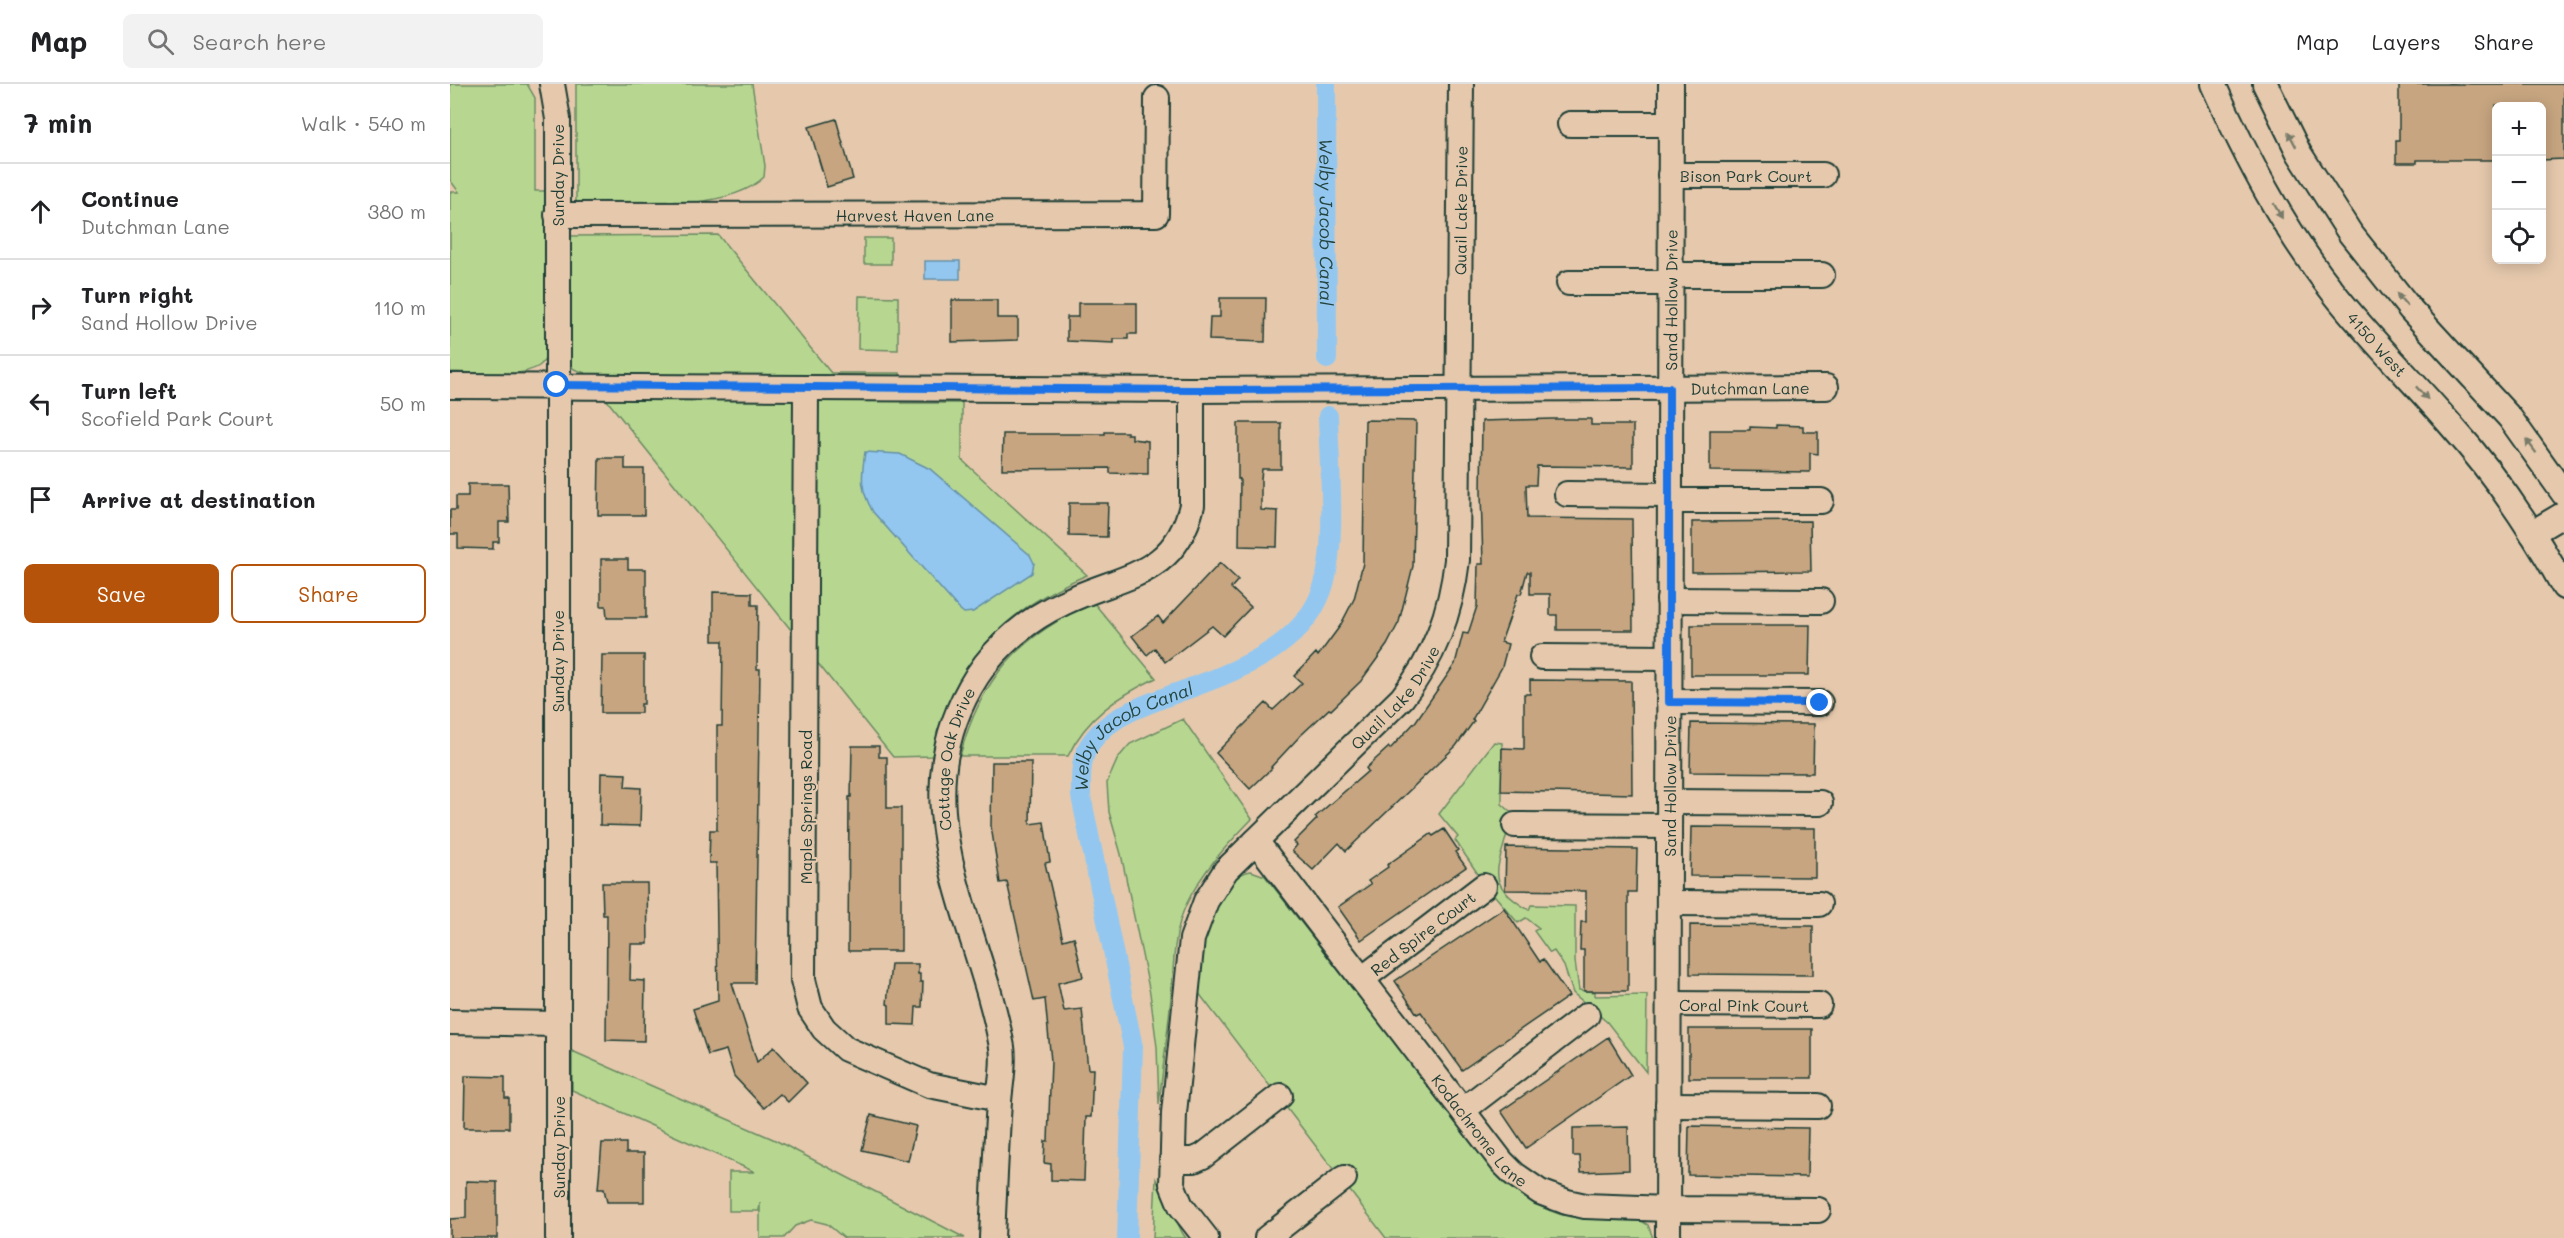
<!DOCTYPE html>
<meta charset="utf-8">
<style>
body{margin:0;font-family:Mali,sans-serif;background:#f2f2f2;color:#202124}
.controls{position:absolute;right:18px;top:18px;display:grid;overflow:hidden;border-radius:9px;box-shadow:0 3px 15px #0003}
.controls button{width:54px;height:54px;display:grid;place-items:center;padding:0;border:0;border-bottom:2px solid #e0e0e0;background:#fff;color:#202124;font:30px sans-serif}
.stop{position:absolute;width:18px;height:18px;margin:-14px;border:4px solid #1a73e8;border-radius:50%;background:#fff}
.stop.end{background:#1a73e8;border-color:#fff;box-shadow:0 2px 6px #0008}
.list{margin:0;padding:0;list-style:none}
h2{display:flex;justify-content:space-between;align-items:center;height:78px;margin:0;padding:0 24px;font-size:26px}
h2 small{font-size:20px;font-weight:400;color:#757577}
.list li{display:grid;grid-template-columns:39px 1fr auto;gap:18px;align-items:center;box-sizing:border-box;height:96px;padding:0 24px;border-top:2px solid #e0e0e0}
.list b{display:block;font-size:22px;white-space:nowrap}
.list p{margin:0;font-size:20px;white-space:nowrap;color:#757577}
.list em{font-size:20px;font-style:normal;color:#757577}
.actions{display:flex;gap:12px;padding:18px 24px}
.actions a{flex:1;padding:14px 0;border:2px solid #b45309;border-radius:9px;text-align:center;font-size:21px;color:#b45309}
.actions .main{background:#b45309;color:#fff}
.icon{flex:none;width:33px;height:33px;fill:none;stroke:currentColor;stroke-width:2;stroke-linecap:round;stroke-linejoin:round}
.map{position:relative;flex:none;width:2114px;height:1154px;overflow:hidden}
header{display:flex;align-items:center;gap:36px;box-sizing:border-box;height:84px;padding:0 30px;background:#fff;border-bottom:2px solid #e0e0e0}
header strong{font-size:28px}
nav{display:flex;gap:33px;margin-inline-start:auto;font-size:21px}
.search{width:420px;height:54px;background:#f2f2f2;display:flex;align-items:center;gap:15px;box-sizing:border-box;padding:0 21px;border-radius:9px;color:#757577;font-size:22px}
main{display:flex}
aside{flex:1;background:#fff}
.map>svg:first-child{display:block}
.green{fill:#b7d791;stroke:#6b8a62;stroke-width:1.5}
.water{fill:#93c7f0;stroke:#6590a5;stroke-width:1.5}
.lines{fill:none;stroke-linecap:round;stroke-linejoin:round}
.canal{stroke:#93c7f0;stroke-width:20}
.building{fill:#c7a581;stroke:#1f3d34;stroke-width:1.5}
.minor-casing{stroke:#1f3d34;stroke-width:28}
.minor{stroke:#e6c9ad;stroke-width:24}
.oneway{fill:#797c6a}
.route{stroke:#1a73e8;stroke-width:8}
.labels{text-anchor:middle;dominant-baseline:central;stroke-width:4.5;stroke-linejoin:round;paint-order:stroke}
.street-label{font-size:16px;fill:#1f3d34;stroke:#e6c9ad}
.water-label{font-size:18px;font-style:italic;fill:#25443d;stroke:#e6c9ad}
</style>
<header>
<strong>Map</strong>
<div class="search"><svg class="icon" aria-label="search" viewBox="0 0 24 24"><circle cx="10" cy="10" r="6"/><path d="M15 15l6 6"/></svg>Search here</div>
<nav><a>Map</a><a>Layers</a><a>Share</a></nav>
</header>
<main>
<aside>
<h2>7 min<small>Walk · 540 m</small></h2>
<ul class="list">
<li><svg class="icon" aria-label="ahead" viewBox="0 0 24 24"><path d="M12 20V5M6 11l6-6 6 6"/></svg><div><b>Continue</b><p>Dutchman Lane</p></div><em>380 m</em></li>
<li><svg class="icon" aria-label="right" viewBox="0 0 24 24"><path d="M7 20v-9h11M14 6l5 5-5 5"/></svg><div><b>Turn right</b><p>Sand Hollow Drive</p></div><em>110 m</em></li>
<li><svg class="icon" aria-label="left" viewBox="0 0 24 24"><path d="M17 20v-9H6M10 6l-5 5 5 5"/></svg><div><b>Turn left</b><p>Scofield Park Court</p></div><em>50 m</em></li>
<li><svg class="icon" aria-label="arrive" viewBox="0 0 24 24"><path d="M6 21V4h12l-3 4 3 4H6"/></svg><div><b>Arrive at destination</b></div></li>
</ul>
<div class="actions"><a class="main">Save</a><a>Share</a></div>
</aside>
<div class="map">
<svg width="2114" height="1154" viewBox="0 0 2114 1154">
<rect width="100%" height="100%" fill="#e6c9ad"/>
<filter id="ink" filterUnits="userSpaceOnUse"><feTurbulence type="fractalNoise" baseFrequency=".0167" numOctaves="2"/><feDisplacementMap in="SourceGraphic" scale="12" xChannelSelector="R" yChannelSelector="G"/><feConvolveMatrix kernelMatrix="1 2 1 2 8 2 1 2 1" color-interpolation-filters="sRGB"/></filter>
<g filter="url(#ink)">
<path class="green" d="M0,0H77L85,14V107H96L99,256C98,266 98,275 89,282C70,295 23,288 0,288V108H9L0,96Z
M126,0H302L315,82L314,93C278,129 175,120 126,120Z
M268,151L381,289H450L451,319H512V376L637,491C549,527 504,581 482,672L443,673L135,289L124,285L118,278L119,152Z
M414,154H441V180H414Z
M409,212L448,213V266L408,265Z
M644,519L706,594C669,612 636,633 618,672H510C530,595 570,550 644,519Z
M733,635L802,735C777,761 752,787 736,821C724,847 724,874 722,902C719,941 713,981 709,1020L707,963L700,909L671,770L659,728L657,699L668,674L680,660Z
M1044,658L1052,659V720L1060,727C1059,776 1023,794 1079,826L1081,821L1125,822V877L1129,906L1145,908V912L1197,911L1196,988L1157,938L1123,909L1114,882L1104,867L1100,869L1084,847L1089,844L1076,834L1068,839L1034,799L1005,756L1008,753L989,730Z
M801,787L815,792L1054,1099C1077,1116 1100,1131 1129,1134C1149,1135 1170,1131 1190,1136L1198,1141L1203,1154H936L748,908C748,898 747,886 748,875C751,851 773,790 801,787Z
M122,967L323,1055L515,1154H394L377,1140L361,1136L345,1142L334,1154H310V1119L309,1127H279V1088H305L122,1006Z
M706,1095L733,1150L736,1154H703Z"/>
<path class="water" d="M475,177H510V195H475Z
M415,368L450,370L480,385L580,471L584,479L582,489L523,528L514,529L508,524L423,428C410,405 411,394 415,368Z"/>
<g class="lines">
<g class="canal">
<path id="s1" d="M876,0L877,275"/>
<path id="s2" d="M677,1154L683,963L631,712C631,698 630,681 636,667C650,639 681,626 708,616C765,594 847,572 871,509C888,467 879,379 878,332"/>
</g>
</g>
<path class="building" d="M1949,0H2114V75L2091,76V22H2046V76H1967V79H1946V57H1949Z
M386,35L403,95L377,103L359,43Z
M770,214H816L815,258L759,256L760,233H770Z
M502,216H547V234H568V256L502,258Z
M628,219H687V250H678V255H664V259L617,257V233H628Z
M1102,335H1141V341H1183V383L1087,382L1086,401H1076L1077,434L1182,435L1183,546H1107V531H1100V510H1080V488H1077L1071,510H1068L1051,558L1058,560L1052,583L1022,636L1024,637L1006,662L896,767L889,759L863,786L842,767L847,761L844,758L867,735L865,733L918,687L916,684L939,663L940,665L966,637L1005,580L1013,549L1018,550L1027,522L1028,480H1033L1031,408L1032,337Z
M915,336L966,337L963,482L949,538L937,561L911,597L881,626L879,625L850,652L821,683L822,684L800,705L766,669L816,619L823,626L852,599L844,592L866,569L868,572L890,542L904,515L913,479Z
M788,339H831V385H812L811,395V426L828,427L827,463L789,462L790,395H788Z
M1326,341L1353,342V348H1368V370L1360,369V388L1260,387V346H1300V343L1326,344Z
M655,348H677V350H682V355L698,357V390L660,389V384L552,385L553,350H655Z
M149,374H175V385H194V431H148Z
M18,400H58L59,438H49V458H43V465L8,464V450H0V426H6V412H18Z
M619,419H658L657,453L619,452Z
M1360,437L1361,487L1242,488V438Z
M151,475H178V485H196V534H157L156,522H151Z
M770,479L788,496L781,504L801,523L773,552L762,542L715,578L705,564L697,571L682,552L708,532L713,539Z
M263,508L302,509V521H308L307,585H310L305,899H282L307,978L324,963L357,999L338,1018L330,1010L314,1024L284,992L276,966L258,971L243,925L268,917L266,779H259L260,746H267V642H272L273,557H263Z
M1241,541H1360L1359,591H1241Z
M152,571H194V620H191V629H151Z
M1080,596L1181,597L1182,710L1051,707L1052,664L1074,665V610H1080Z
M1241,639L1364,640L1363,689L1240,688Z
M402,662H429V673H437V724H451V867H398L399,713H401Z
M542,678H581L580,740L594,738L600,778L595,779L613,856L624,853L633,893L608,899L614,927L632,925L638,985H643L641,1033H636L634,1097L601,1096V1080L594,1079L595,1057H598L601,977L595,915L584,917L557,798L550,799L541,742Z
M151,689L176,690L175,703L191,704L190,742L150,741Z
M1241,743L1365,744V793L1240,792Z
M994,745L1008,766L1005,768L1016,783L911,856L888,823L921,800L918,797L938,783L937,781L981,750L983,752Z
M1056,763L1187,765L1186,808H1178V907H1134V866H1130L1131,838H1136V807L1055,806Z
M152,799H197L198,860H181L180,896L195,897L194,957L156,956L157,831H153Z
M1054,824L1090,878L1093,875L1119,912L1012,986L971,928L967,930L945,897Z
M1240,841L1363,842V891L1240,890Z
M441,880H468V890H470V898H473L472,923H466L465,941L439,940V921L437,920Z
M1239,945H1362V994H1239Z
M1158,953L1181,991L1076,1064L1051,1027Z
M15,992L55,993V1014H59V1044H14Z
M421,1031L466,1042L458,1077L412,1066Z
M1239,1042L1358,1044L1357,1093L1238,1091Z
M1178,1043L1179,1086L1131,1088L1130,1072H1123V1044Z
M152,1059H176V1069H194V1118H157L154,1105H148Z
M16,1097L47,1098V1154H0V1135L16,1134Z"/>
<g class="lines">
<g class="minor-casing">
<g id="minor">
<path d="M102,0L108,35V1154"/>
<path id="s3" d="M1763,0C1796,73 1834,146 1884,209C1920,255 1961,295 1999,339C2044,389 2082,445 2114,503"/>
<path d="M1815,0L1849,69L1900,149L1961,226L2060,334L2114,410"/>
<path d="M1120,40H1221"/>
<path id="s4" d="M1220,91H1373"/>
<path id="s5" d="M107,131L706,130L707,14"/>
<path d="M1220,191H1372"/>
<path d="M1119,199H1220"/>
<path id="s6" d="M0,302L742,306L1376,303"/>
<path d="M356,305L353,896L360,924L374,945L396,965L479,1001L549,1015"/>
<path d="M1117,410L1219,411"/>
<path d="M1219,417H1371"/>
<path d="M2082,449L2114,430"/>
<path d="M1219,516L1371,517"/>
<path d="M1092,573L1219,574"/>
<path d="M1219,618L1370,619"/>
<path d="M1219,718L1370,719"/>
<path d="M1065,741L1219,742"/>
<path id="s7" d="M806,757L1052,1078L1064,1090L1090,1108L1117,1118L1135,1122L1218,1125L1368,1126"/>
<path d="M1219,819L1369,820"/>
<path id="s8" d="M912,895L1034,802"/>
<path id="s9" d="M1219,920L1369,921"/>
<path d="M0,938L108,940"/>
<path d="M1218,1021L1368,1022"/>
<path d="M1013,1026L1137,931"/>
<path d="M722,1076H744L753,1072L830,1012"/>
<path id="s10" d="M542,1154C544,1109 546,1063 549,1018C550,1001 555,980 552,963C529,836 446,718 527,592C547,561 580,534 613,519C670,491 725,494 742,421V306"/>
<path id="s11" d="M756,1154L731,1122L722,1100L724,1029L742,855L756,817L776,786L952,614C985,573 1001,528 1007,476L1011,0"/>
<path d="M817,1154L894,1094"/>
<path id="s12" d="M1218,1154L1221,0"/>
</g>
</g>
<use href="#minor" class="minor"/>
</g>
<defs><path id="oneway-solid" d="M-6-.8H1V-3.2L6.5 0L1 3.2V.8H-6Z" transform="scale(1.5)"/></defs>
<g class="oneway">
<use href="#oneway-solid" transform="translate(1842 55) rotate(-118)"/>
<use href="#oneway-solid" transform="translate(1828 127) rotate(60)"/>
<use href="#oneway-solid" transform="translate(1952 216) rotate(-130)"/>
<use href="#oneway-solid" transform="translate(1972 309) rotate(47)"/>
<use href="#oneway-solid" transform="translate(2081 362) rotate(-127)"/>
</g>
</g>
<g class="lines" filter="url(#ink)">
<path class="route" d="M107,301L742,306L1219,304V618L1370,619"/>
</g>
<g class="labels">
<g class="street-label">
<text transform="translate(107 91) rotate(-90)">Sunday Drive</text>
<text stroke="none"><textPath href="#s4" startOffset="76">Bison Park Court</textPath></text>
<text stroke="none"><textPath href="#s11" startOffset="1134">Quail Lake Drive</textPath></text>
<text stroke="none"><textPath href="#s5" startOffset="358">Harvest Haven Lane</textPath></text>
<text stroke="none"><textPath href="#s12" startOffset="938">Sand Hollow Drive</textPath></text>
<text stroke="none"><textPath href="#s3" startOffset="309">4150 West</textPath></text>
<text stroke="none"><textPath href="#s6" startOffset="1300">Dutchman Lane</textPath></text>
<text transform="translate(107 577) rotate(-90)">Sunday Drive</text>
<text stroke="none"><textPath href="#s11" startOffset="630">Quail Lake Drive</textPath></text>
<text stroke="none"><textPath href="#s10" startOffset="489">Cottage Oak Drive</textPath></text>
<text stroke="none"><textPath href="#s12" startOffset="452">Sand Hollow Drive</textPath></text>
<text transform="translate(355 723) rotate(-90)">Maple Springs Road</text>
<text stroke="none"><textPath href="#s8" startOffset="76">Red Spire Court</textPath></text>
<text stroke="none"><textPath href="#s9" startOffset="75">Coral Pink Court</textPath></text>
<text stroke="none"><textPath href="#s7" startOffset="366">Kodachrome Lane</textPath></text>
<text transform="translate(108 1063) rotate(-90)">Sunday Drive</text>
</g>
<g class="water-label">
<text stroke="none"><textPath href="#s1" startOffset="138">Welby Jacob Canal</textPath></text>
<text stroke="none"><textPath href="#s2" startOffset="536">Welby Jacob Canal</textPath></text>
</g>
</g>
</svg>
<div class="controls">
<button>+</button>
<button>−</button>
<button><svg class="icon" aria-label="locate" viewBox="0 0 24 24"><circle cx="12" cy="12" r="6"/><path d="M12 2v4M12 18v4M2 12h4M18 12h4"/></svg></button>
</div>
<div class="stop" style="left:107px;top:301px"></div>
<div class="stop end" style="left:1370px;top:619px"></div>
</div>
</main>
